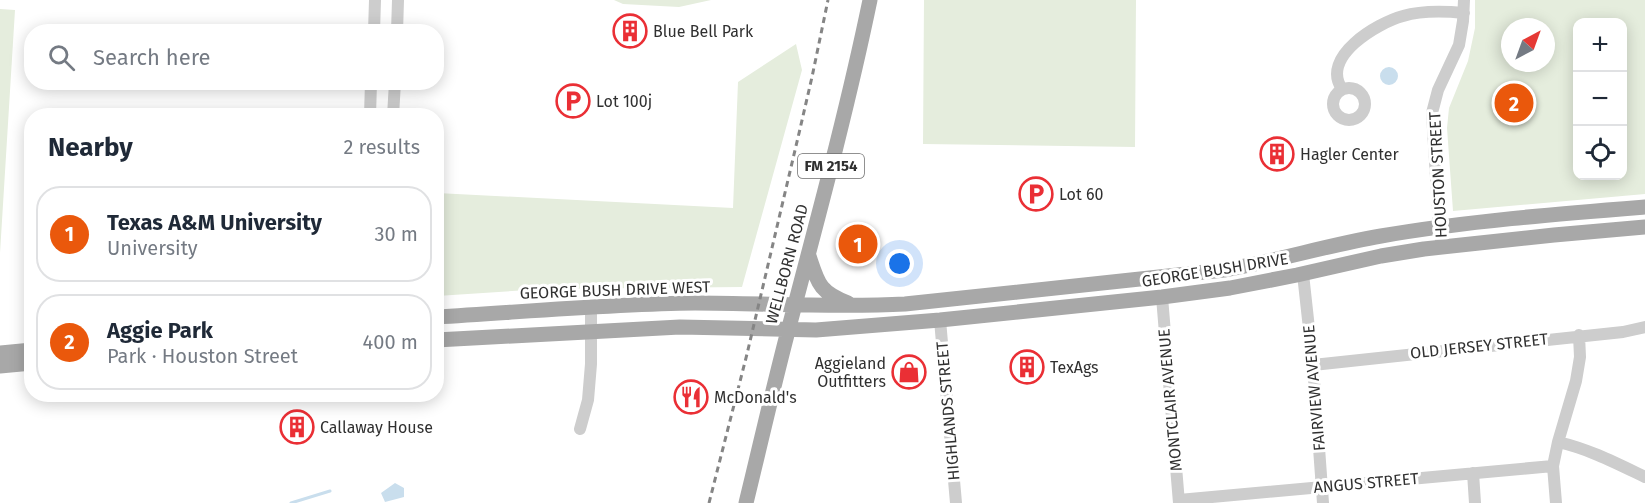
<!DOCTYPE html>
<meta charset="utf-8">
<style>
body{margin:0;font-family:"Fira Sans",sans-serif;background:#f2f2f3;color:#1f2937}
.controls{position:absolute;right:18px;top:18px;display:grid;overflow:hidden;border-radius:12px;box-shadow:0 3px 15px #0003}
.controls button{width:54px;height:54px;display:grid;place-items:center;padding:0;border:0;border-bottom:2px solid #e0e1e3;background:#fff;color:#1f2937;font:30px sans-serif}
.compass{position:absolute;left:1501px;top:18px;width:54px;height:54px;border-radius:50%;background:#fff;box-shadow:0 3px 15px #0003;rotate:41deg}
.you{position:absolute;left:900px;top:264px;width:21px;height:21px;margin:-15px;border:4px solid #fff;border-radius:50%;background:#1a73e8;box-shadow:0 0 0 9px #1a73e833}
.badge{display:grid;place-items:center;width:39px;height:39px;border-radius:50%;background:#ea580c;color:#fff;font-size:20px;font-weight:700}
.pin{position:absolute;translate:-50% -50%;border:3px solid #fff;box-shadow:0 2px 6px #0006}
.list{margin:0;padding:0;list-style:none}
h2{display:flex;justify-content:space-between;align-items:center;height:78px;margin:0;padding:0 24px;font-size:26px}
h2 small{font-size:20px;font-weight:400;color:#747a83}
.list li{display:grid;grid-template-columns:39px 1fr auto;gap:18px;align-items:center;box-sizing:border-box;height:96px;margin:0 12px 12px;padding:0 12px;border:2px solid #e0e1e3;border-radius:24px}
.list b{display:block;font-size:22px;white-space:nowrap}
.list p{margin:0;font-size:20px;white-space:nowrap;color:#747a83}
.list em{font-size:20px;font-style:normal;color:#747a83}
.icon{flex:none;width:33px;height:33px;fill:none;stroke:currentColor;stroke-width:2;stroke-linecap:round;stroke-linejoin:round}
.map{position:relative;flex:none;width:1645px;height:503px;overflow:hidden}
.search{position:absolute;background:#fff;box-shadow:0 3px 15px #0003;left:24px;top:24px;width:420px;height:66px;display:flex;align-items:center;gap:15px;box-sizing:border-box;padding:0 21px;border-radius:24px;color:#747a83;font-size:22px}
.panel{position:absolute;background:#fff;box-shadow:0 3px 15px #0003;left:24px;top:108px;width:420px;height:294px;border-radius:24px}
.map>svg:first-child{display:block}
.green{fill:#e5eddd;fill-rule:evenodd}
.water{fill:#c9deed}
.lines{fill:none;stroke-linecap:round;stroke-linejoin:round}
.stream{stroke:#c9deed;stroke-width:3}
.minor{stroke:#cdcdcd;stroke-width:12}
.major{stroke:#a8a8a8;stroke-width:15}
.rail{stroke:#858585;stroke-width:3;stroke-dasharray:6 4.5;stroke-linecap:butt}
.labels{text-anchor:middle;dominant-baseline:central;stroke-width:6;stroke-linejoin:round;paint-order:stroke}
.shield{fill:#fff;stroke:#6e6e6e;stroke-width:1.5}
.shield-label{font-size:15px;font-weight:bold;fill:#303030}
.poi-label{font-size:16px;fill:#303030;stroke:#fff;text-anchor:start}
.street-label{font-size:16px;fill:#303030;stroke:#fff}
</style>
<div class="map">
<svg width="1645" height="503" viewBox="0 0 1645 503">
<rect width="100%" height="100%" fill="#fff"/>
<path class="green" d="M614,0H711L679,7L623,4Z
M924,0H1136L1135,147L923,144Z
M1475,0H1645V194L1453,211L1447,128L1449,108L1468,61L1475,28ZM1578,22H1622V176H1578ZM1510,27H1546V63H1510Z
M0,9L15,10L0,253Z
M796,44L802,70L742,287L544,289L437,296V193L733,208L738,82Z"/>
<path class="water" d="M1380 76a9 9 0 1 1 18 0a9 9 0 1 1-18 0Z
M395,483L404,488V497L385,502L381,493Z"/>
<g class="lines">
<path class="stream" d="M291,503L330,491"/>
<path class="minor" d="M374,32L375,0
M397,32L398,0
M1333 104a16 16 0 1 1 32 0a16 16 0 1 1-32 0Z
M1342,89C1320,57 1377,23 1403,16C1423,10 1444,11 1464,13
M370,116L371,82
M393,116L395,82
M1442,247L1439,227L1432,113L1438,90L1459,45L1463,21L1464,0
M1303,274L1313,365L1323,503
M1162,297L1179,503
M940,320L956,503
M1313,365L1623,332L1645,327
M580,429L588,400L591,364V307
M1558,442C1589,449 1616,463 1645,477
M1473,473L1475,503
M1179,500L1553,466
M1556,503L1553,466L1558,442L1576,381L1580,357L1579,335"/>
<path class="major" d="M809,256C818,283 819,292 848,303
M436,317C523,312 609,304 695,303C765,303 835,308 905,304L1224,270C1277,261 1328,245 1381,236C1468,221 1557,214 1645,207
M436,340L680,327L816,330L940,320L1162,297L1230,288L1297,275L1381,256L1424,249L1554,235L1645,227
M0,353L32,350
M0,366L32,363
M746,503C760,446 773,388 788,331C817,221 847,111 870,0"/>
<path class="rail" d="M709,503L747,354L800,129L812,77L828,0"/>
</g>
<defs>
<g id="building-ring" transform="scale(1.725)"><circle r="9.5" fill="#fff" stroke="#ea2f35" stroke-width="1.5"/><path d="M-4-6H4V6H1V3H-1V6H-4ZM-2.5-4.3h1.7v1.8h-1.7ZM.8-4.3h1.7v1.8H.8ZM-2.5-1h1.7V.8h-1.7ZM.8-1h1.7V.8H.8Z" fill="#ea2f35"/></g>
<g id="parking-ring" transform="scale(1.725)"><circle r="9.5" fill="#fff" stroke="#ea2f35" stroke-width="1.5"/><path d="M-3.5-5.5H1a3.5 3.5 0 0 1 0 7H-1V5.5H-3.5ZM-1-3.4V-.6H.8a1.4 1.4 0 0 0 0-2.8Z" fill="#ea2f35"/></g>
<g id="shop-ring" transform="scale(1.725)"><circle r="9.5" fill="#fff" stroke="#ea2f35" stroke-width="1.5"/><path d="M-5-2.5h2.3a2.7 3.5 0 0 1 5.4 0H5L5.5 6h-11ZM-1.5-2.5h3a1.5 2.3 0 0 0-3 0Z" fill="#ea2f35"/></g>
<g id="restaurant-ring" transform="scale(1.725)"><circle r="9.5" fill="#fff" stroke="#ea2f35" stroke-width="1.5"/><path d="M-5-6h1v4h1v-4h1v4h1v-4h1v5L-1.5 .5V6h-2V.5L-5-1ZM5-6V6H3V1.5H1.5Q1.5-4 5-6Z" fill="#ea2f35"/></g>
</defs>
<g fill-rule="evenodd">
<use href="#building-ring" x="630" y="31"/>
<use href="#parking-ring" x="573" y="101"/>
<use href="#building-ring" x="1277" y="154"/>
<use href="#parking-ring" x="1036" y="194"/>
<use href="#building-ring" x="1027" y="367"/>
<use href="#shop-ring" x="909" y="372"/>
<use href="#restaurant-ring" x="691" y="397"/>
<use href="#building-ring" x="297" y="427"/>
</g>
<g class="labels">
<rect class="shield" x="798" y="154" width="66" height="24" rx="4.5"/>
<g class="shield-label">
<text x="831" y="166">FM 2154</text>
</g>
<g class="poi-label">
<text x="653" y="31">Blue Bell Park</text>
<text x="596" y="101">Lot 100j</text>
<text x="1300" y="154">Hagler Center</text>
<text x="1059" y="194">Lot 60</text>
<text x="886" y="363" text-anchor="end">Aggieland<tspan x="886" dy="18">Outfitters</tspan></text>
<text x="1050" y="367">TexAgs</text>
<text x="714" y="397">McDonald's</text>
<text x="320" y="427">Callaway House</text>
</g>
<g class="street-label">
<text transform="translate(1438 175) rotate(-93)">HOUSTON STREET</text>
<text transform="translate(787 264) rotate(-75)">WELLBORN ROAD</text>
<text transform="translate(1215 270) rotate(-9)">GEORGE BUSH DRIVE</text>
<text transform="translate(615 290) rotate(-2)">GEORGE BUSH DRIVE WEST</text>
<text transform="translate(1479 346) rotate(-6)">OLD JERSEY STREET</text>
<text transform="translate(1314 388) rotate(-95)">FAIRVIEW AVENUE</text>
<text transform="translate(1170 400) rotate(-95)">MONTCLAIR AVENUE</text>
<text transform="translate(948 411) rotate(-95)">HIGHLANDS STREET</text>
<text transform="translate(1366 483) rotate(-5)">ANGUS STREET</text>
</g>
</g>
</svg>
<div class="controls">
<button>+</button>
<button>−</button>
<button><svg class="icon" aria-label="locate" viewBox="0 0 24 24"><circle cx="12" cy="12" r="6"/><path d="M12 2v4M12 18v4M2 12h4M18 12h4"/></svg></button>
</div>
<svg class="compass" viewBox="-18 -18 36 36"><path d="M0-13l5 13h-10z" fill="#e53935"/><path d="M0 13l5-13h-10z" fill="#747a83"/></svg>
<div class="you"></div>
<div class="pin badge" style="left:858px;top:244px">1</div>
<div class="pin badge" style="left:1514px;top:103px">2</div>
<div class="search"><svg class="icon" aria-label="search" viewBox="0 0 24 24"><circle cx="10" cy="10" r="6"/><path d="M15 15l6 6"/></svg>Search here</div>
<section class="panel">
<h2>Nearby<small>2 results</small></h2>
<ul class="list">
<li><span class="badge">1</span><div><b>Texas A&amp;M University</b><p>University</p></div><em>30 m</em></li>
<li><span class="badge">2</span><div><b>Aggie Park</b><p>Park · Houston Street</p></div><em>400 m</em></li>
</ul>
</section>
</div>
